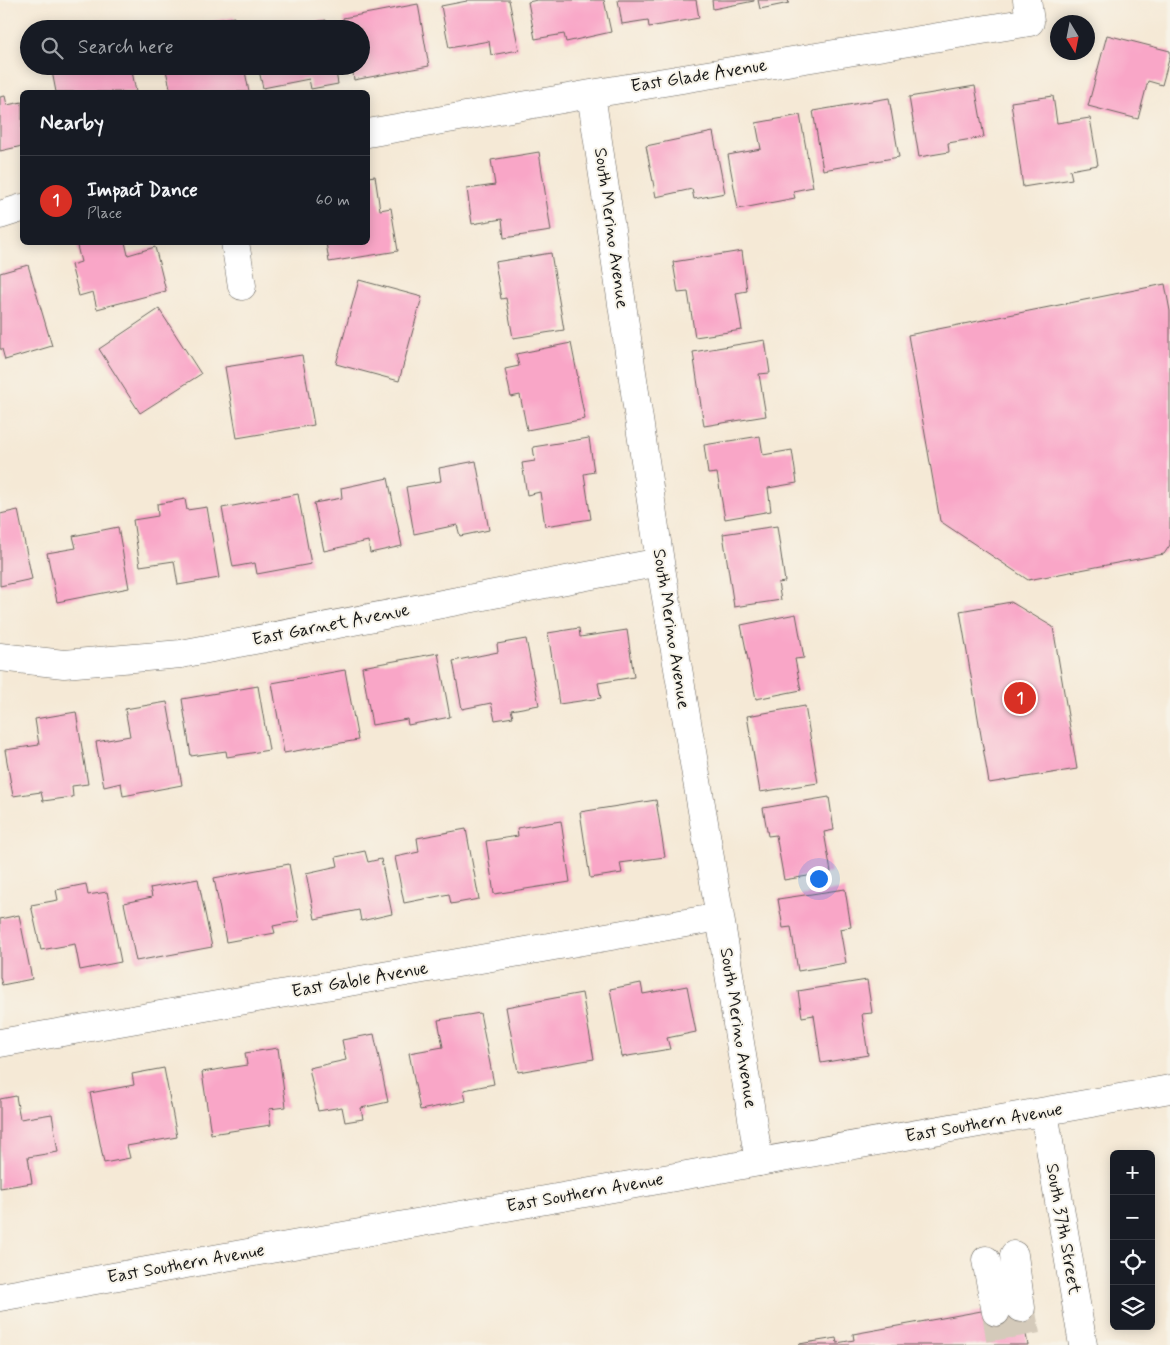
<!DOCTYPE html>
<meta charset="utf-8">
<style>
body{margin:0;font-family:Mynerve,sans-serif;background:#242831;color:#f1f3f6}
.controls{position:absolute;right:15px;bottom:15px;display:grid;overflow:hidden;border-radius:8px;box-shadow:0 2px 12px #0003}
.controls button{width:45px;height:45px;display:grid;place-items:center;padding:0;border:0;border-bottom:1px solid #363941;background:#171b24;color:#f1f3f6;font:25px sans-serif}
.compass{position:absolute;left:1050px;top:15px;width:45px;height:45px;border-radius:50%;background:#171b24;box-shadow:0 2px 12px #0003;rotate:170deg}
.you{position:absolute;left:818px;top:878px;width:18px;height:18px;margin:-12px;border:4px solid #fff;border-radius:50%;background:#1a73e8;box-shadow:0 0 0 8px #1a73e833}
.badge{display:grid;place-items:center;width:32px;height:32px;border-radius:50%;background:#d93025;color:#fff;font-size:16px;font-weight:700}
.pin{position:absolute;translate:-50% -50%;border:2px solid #fff;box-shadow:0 1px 5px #0006}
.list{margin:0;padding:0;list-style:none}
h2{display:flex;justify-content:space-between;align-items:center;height:65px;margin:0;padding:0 20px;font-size:21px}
h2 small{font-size:16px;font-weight:400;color:#9ea1a6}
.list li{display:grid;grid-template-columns:32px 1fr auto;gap:15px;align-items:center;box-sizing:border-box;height:90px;padding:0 20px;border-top:1px solid #363941}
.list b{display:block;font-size:19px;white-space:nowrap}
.list p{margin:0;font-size:16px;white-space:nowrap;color:#9ea1a6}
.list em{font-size:16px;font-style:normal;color:#9ea1a6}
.icon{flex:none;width:28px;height:28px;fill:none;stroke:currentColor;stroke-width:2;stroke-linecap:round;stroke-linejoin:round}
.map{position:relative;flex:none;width:1170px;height:1345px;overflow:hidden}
.search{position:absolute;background:#171b24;box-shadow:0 2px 12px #0003;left:20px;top:20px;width:350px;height:55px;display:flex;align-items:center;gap:12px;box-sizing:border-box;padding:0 18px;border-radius:28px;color:#9ea1a6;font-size:19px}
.panel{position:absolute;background:#171b24;box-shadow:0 2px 12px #0003;left:20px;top:90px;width:350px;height:155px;border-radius:8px}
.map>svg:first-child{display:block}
.building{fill:#f9a6c7}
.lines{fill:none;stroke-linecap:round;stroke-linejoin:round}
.minor-tunnel{stroke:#d4caba;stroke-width:28;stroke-dasharray:28 14;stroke-linecap:butt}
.minor-casing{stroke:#68645d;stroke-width:29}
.major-casing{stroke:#68645d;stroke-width:29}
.minor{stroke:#fff;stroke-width:28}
.major{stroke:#fff;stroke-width:28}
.labels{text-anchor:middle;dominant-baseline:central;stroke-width:4;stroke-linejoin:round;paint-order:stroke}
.street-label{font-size:18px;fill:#1c1c1c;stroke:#f7f3e8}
</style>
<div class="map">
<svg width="1170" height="1345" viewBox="0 0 1170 1345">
<rect width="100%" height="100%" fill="#f7f3e8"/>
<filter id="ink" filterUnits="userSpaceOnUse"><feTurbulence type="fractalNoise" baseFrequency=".02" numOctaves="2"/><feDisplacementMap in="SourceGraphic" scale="10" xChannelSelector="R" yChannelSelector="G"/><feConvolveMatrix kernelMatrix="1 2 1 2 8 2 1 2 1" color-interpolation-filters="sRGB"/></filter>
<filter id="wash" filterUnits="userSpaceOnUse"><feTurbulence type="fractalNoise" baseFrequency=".0096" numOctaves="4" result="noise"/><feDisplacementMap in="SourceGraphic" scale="20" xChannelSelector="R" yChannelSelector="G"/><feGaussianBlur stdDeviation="1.12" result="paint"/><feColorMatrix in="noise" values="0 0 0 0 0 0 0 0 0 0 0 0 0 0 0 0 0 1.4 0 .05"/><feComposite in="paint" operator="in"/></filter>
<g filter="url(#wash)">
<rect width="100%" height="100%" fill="#f5e9d6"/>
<g id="blocks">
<path class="building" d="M467,0H509L519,50L491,55L489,41L449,48L441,6L467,1Z
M537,0H604L611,32L566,42L564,34L535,39L528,2Z
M618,0H696L699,18L649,27L648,20L622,24Z
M712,0H754V1L713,9Z
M758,0H788L789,3L760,9Z
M418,4L429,66L354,80L352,66H361V29H345L343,18Z
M234,17L236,29H179V28Z
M326,20L328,29H283V28Z
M1107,35L1170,51V56L1162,85L1148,81L1138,119L1088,106Z
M51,66H131L136,92H56Z
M165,66H244L249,92H171Z
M258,66H335L338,84L311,89L309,79L263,88Z
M975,86L984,137L948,143L949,152L919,157L909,97Z
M5,96L7,105L22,102V146L0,151V97Z
M1053,96L1057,123L1090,118L1098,165L1070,170L1072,179L1023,187L1011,102Z
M889,98L899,157L823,170L813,111Z
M800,115L813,187L793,191L795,198L738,209L728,155L761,149L756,123Z
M713,132L725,193L694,199L692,189L656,197L646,146Z
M539,152L551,231L504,238L502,219L472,224L467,189L495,185L491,160Z
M375,176L380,210L391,208L398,251L329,262L326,242H368V177Z
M76,242H125L128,255L155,247L166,291L97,309L93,292L79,296L71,265L81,262Z
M742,251L747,291L736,293L742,330L695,337L688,292L678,293L673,262Z
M551,253L564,330L513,338L506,298L501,299L495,262Z
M28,265L52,346L5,360L2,349H0V273Z
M359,280L422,297L399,381L336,364Z
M1165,284L1170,311V545L1164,554L1028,580L940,521L908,335Z
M159,309L201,374L140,413L99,349Z
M765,340L770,373L759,374L766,416L704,426L693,352Z
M571,343L578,378H577L585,419L527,430L520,395L511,397L505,369L519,366L516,354Z
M302,355L314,425L237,438L225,367Z
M760,436L763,455L792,450L797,483L768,488L771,511L725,519L717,473L708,474L704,445Z
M589,438L594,472L584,474L591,519L545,526L540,492L527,495L522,463L535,461L533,447Z
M476,461L489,530L460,536L457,525L414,534L406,487L441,481L439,468Z
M388,478L402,546L370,553L368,541L324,551L314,503L342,498L341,488Z
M298,494L311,564L257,574L255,563L233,567L222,508Z
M185,499L187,510L207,507L219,578L178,585L174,561L140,566L133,520L158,516L157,504Z
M18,510L32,579L0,586V514Z
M777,526L785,582L778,583L781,600L734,607L723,534Z
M118,527L129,588L57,602L47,553L76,548L73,536Z
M1011,602L1053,627L1077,769L989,783L960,611Z
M796,614L804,658L795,659L801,690L756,699L741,625Z
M579,628L580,637L627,630L634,677L598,683L601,698L559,704L548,633Z
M526,639L539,705L511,710L513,717L495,720L491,703L462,709L453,661L498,652L497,644Z
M438,653L450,717L408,725L407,719L372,725L362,667Z
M345,670L358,740L284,753L272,683Z
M258,686L269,750L227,757L226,751L191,756L182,699Z
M167,702L182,785L123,796L121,783L104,787L96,742L130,736L125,709Z
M805,706L818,783L760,792L747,716Z
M76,712L88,784L72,786L73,797L43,801L41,792L13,796L5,750L39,745L35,719Z
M829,797L834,830L824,832L831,872L784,880L776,835L768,836L763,808Z
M656,800L665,857L620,863L622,873L590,878L580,812Z
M561,821L570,882L494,894L486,841L518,836L517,828Z
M466,829L479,899L451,904L449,894L404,903L395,857L419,852L417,838Z
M365,851L368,862L381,859L392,914L361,921L359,910L315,919L306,873L338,866L336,857Z
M289,864L299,921L273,926L275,933L226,942L214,878Z
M198,879L212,947L136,961L124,903L152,897L150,888Z
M86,884L88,895L107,892L121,962L80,970L75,944L41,950L31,905L58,900L56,890Z
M845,889L851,927L840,929L846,963L798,971L791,927L783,928L778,899Z
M19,915L32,979L2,985L0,977V919Z
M867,980L872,1013L862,1014L868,1055L821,1063L814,1015L802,1017L798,991Z
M641,983L643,994L687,986L696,1032L667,1038L670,1049L622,1057L610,989Z
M582,993L594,1059L518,1072L506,1007Z
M480,1013L494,1084L464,1090L466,1101L420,1110L409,1053L443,1047L438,1020Z
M374,1034L388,1102L361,1108L363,1119L345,1122L342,1107L318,1111L309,1068L346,1060L342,1040Z
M278,1048L286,1107L269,1109L271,1125L211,1134L202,1072L247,1065L245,1053Z
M164,1068L177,1137L127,1146L130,1158L104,1163L90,1093L134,1085L132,1074Z
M16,1096L20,1119L52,1114L58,1152L28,1157L32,1183L0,1188V1099Z
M1021,1308L1028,1345H800L799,1344L836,1338L837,1343L854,1340L853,1334L987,1310Z"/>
</g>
</g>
<g filter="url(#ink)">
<use href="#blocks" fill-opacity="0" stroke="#68645d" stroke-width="1"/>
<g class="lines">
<path class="minor-tunnel" d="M1021,1308L1028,1345
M996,1312L1001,1345"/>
<g class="minor-casing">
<path id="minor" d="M591,94L660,562L720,917L759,1162
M368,133L591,94L1030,22L1027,0
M0,215L22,208
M235,242L242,286
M0,657L64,664L181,654L660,562
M0,1043L720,917
M1044,1112L1083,1345
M1014,1255L1021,1308
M986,1260L996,1312"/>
</g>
<g class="major-casing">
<path id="major" d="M0,1297L1170,1089"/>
</g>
<use href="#minor" class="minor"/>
<use href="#major" class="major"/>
</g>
</g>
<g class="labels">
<g class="street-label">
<text transform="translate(699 76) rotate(-9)">East Glade Avenue</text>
<text transform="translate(611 228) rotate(82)">South Merino Avenue</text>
<text transform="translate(331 625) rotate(-11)">East Garnet Avenue</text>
<text transform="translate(671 629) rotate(81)">South Merino Avenue</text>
<text transform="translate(360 980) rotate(-10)">East Gable Avenue</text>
<text transform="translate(738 1028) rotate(81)">South Merino Avenue</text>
<text transform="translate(984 1123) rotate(-10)">East Southern Avenue</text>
<text transform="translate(585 1193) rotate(-10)">East Southern Avenue</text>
<text transform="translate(1063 1229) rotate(80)">South 37th Street</text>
<text transform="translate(186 1264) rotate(-10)">East Southern Avenue</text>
</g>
</g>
</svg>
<div class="controls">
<button>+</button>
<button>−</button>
<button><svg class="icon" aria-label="locate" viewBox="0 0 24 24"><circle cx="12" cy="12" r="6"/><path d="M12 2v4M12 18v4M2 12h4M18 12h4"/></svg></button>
<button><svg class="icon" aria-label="layers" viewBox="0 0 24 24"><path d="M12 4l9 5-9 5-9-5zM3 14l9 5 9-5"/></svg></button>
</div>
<svg class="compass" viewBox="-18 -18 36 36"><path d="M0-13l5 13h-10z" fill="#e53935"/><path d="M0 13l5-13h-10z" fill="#9ea1a6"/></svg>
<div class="you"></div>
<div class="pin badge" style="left:1020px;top:698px">1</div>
<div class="search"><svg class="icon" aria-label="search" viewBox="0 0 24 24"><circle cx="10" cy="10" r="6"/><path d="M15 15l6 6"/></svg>Search here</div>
<section class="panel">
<h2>Nearby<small></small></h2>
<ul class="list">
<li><span class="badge">1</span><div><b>Impact Dance</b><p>Place</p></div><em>60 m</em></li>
</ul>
</section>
</div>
